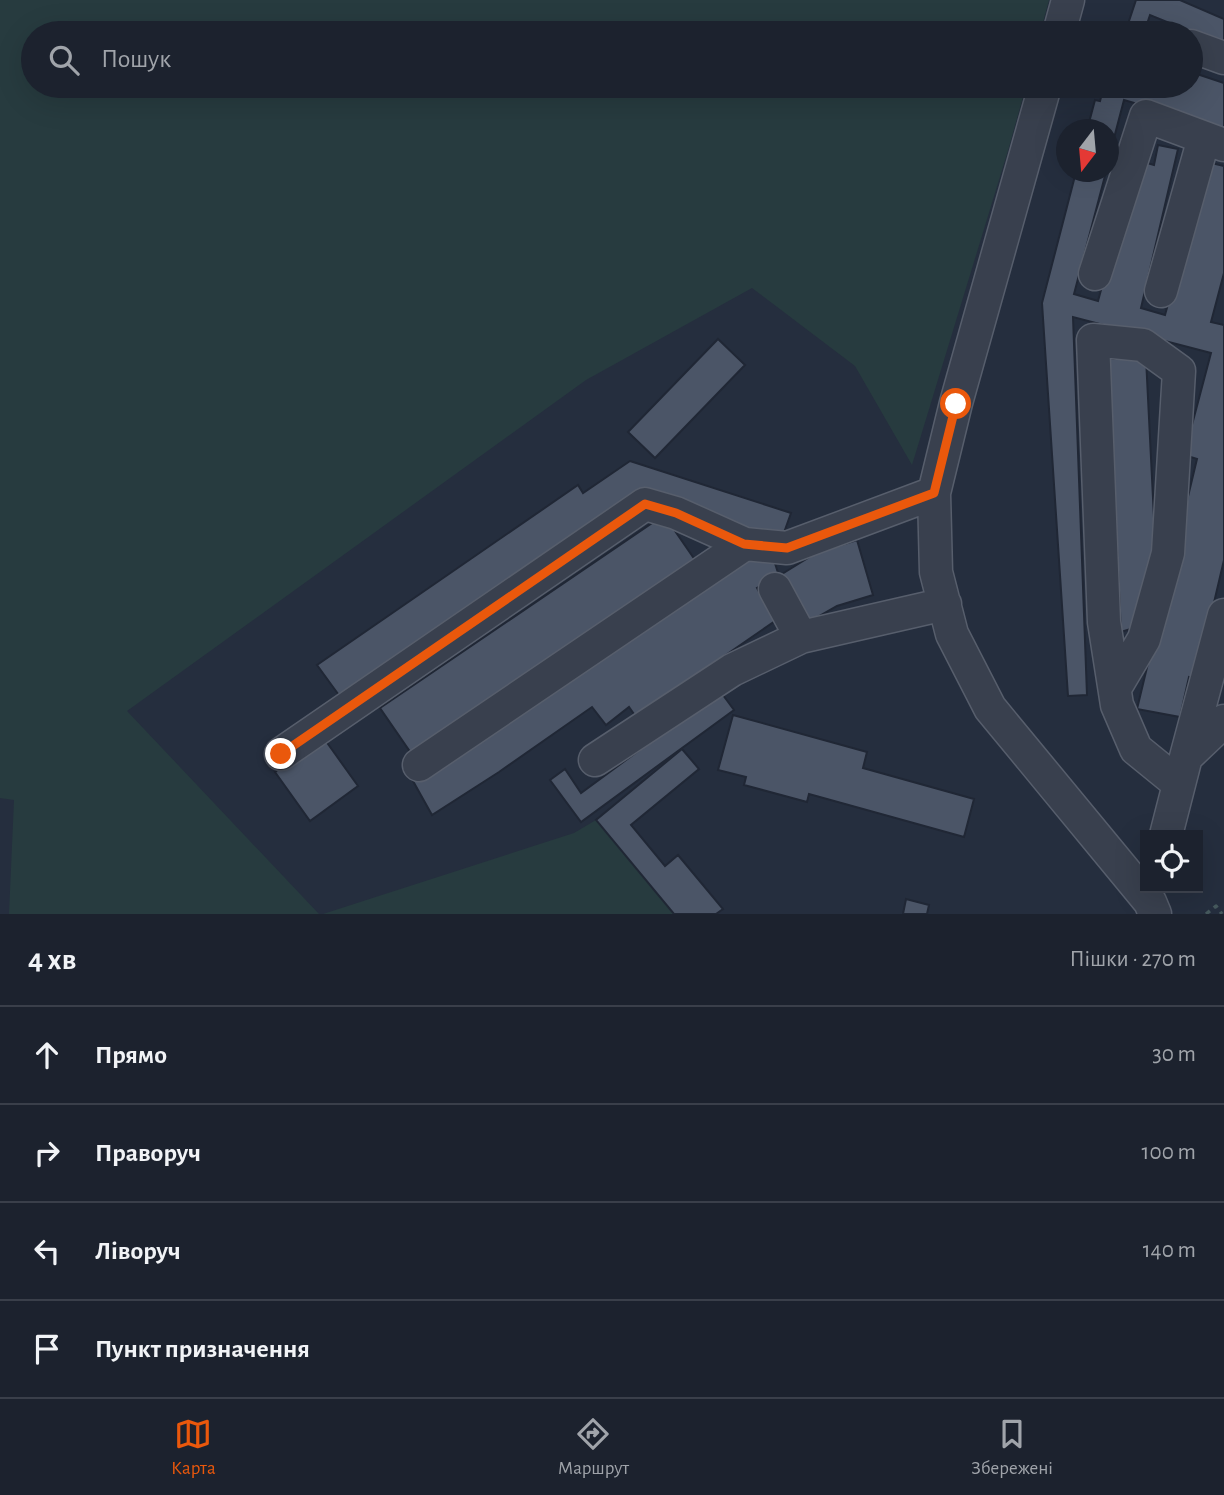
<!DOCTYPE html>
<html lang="uk">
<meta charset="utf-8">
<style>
body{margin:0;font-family:"Alegreya Sans",sans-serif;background:#252a36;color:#f1f3f6}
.controls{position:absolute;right:21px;bottom:21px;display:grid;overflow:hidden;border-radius:0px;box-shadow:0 7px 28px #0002}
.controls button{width:63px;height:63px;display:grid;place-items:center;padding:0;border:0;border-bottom:2px solid #3a3f4a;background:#1c222e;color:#f1f3f6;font:35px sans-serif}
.compass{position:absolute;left:1056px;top:119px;width:63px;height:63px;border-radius:50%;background:#1c222e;box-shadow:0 7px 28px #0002;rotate:196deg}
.stop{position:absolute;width:21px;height:21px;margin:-16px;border:5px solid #ea580c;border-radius:50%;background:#fff}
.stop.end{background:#ea580c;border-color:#fff;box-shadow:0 2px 7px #0008}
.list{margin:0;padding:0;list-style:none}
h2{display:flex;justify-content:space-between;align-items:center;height:91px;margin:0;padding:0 28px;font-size:30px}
h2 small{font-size:23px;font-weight:400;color:#a0a4aa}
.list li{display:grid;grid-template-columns:46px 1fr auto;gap:21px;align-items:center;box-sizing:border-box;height:98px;padding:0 28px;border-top:2px solid #3a3f4a}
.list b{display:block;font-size:26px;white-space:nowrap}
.list em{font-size:23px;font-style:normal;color:#a0a4aa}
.icon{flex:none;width:38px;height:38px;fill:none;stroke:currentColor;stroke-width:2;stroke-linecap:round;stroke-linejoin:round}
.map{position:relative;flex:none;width:1224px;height:914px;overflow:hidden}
.search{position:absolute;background:#1c222e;box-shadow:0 7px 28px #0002;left:21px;right:21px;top:21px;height:77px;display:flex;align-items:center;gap:18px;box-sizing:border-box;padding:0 24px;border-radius:38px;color:#a0a4aa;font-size:26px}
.sheet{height:483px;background:#1c222e}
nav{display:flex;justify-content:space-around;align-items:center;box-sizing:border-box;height:98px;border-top:2px solid #3a3f4a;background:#1c222e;font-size:19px;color:#a0a4aa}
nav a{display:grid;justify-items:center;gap:4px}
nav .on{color:#ea580c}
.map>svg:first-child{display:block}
.green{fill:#273b3f}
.building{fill:#4b5567;stroke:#202735;stroke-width:2}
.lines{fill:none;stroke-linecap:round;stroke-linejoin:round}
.minor-casing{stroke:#575e6c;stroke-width:35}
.path{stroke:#45585c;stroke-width:3.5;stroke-dasharray:5 5;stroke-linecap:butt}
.minor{stroke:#39404e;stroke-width:32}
.route{stroke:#ea580c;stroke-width:9}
</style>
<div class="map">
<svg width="1224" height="914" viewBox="0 0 1224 914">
<rect width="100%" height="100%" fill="#252e3e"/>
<path class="green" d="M0,0H1049L1040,33H33V86H1026L1009,147L912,465L855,366L752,288L586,380L127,711L319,914H9L14,800L0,798Z
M596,820L674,914H323L574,833Z"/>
<path class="building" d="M1136,0H1180L1224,19V45L1150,15L1144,33H1125Z
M1191,72L1224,83V129L1124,100L1108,161V130H1087L1095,100L1100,101L1104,86H1191Z
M1158,145L1178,149L1141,308L1165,315L1207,162L1224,166V273L1211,322L1224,325V560L1196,679L1189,677L1180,717L1137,709L1197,459L1184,455L1211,353L1073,317L1087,695L1068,696L1042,303L1076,172H1106L1074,294L1098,301L1136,160L1154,165Z
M718,339L745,365L655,458L628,432Z
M1146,358L1156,558L1137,627L1121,632L1108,359Z
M630,461L791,513L781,541L643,491L341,698L317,665L578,485L583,493Z
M664,515L695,560L411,753L380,708Z
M857,540L873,595L837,606L807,623L782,574L816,553Z
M773,557L779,576L757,588L775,621L636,717L629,707L606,725L592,707L499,772L432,815L413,781L744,561Z
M720,691L734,710L581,822L550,780L565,769L581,793Z
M733,715L867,752L863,768L974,799L964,837L809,794L807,802L744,785L746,777L718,770Z
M323,737L358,786L310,821L275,772Z
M682,749L699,769L631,825L665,866L678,855L723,909L716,914H674L596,820Z
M906,899L929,905L927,914H903Z"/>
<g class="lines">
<g class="minor-casing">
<path id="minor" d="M1059,33L1068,0
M1191,46L1224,58
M1045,86L956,403L934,493L936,572L952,634L990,708L1150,902L1155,914
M1095,274L1146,116L1224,145
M1161,291L1204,138
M775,589L801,637
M1115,688L1144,639L1168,553L1179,371L1143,345L1093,340L1104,622L1117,705L1136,749L1179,784
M281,754L645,504L676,513L745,544
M1186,757L1224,615
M595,760L732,670L801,637L945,604
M419,765L745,544L787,548L934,493
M1166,835L1186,757L1224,721"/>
</g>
<path class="path" d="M1206,914L1216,906L1222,914"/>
<use href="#minor" class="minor"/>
</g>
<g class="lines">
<path class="route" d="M281,754L645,504L676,513L744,544L787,548L934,493L956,404"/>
</g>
</svg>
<div class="controls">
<button><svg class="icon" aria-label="locate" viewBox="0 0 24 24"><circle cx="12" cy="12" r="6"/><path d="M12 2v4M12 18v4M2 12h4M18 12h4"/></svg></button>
</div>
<svg class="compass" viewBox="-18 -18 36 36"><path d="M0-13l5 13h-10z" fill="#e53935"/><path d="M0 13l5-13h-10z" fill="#a0a4aa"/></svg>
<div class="stop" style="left:956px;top:404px"></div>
<div class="stop end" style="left:281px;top:754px"></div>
<div class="search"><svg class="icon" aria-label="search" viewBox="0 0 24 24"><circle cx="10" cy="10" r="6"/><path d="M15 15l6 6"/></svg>Пошук</div>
</div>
<section class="sheet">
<h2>4 хв<small>Пішки · 270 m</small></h2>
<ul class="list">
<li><svg class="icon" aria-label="ahead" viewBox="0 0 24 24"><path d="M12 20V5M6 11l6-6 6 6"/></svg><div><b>Прямо</b></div><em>30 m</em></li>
<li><svg class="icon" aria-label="right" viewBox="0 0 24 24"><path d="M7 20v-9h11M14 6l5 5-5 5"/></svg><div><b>Праворуч</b></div><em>100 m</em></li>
<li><svg class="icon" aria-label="left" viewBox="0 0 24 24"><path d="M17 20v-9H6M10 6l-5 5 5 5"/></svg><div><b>Ліворуч</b></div><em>140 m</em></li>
<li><svg class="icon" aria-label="arrive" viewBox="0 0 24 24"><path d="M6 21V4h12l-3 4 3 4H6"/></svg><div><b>Пункт призначення</b></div></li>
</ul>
</section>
<nav>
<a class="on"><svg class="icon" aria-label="map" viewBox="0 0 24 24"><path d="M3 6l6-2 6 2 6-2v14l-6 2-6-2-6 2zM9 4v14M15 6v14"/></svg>Карта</a>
<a><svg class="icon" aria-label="directions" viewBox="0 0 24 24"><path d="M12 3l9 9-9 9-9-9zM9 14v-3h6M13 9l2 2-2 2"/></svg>Маршрут</a>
<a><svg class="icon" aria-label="saved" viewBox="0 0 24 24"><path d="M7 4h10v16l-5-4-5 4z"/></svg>Збережені</a>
</nav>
